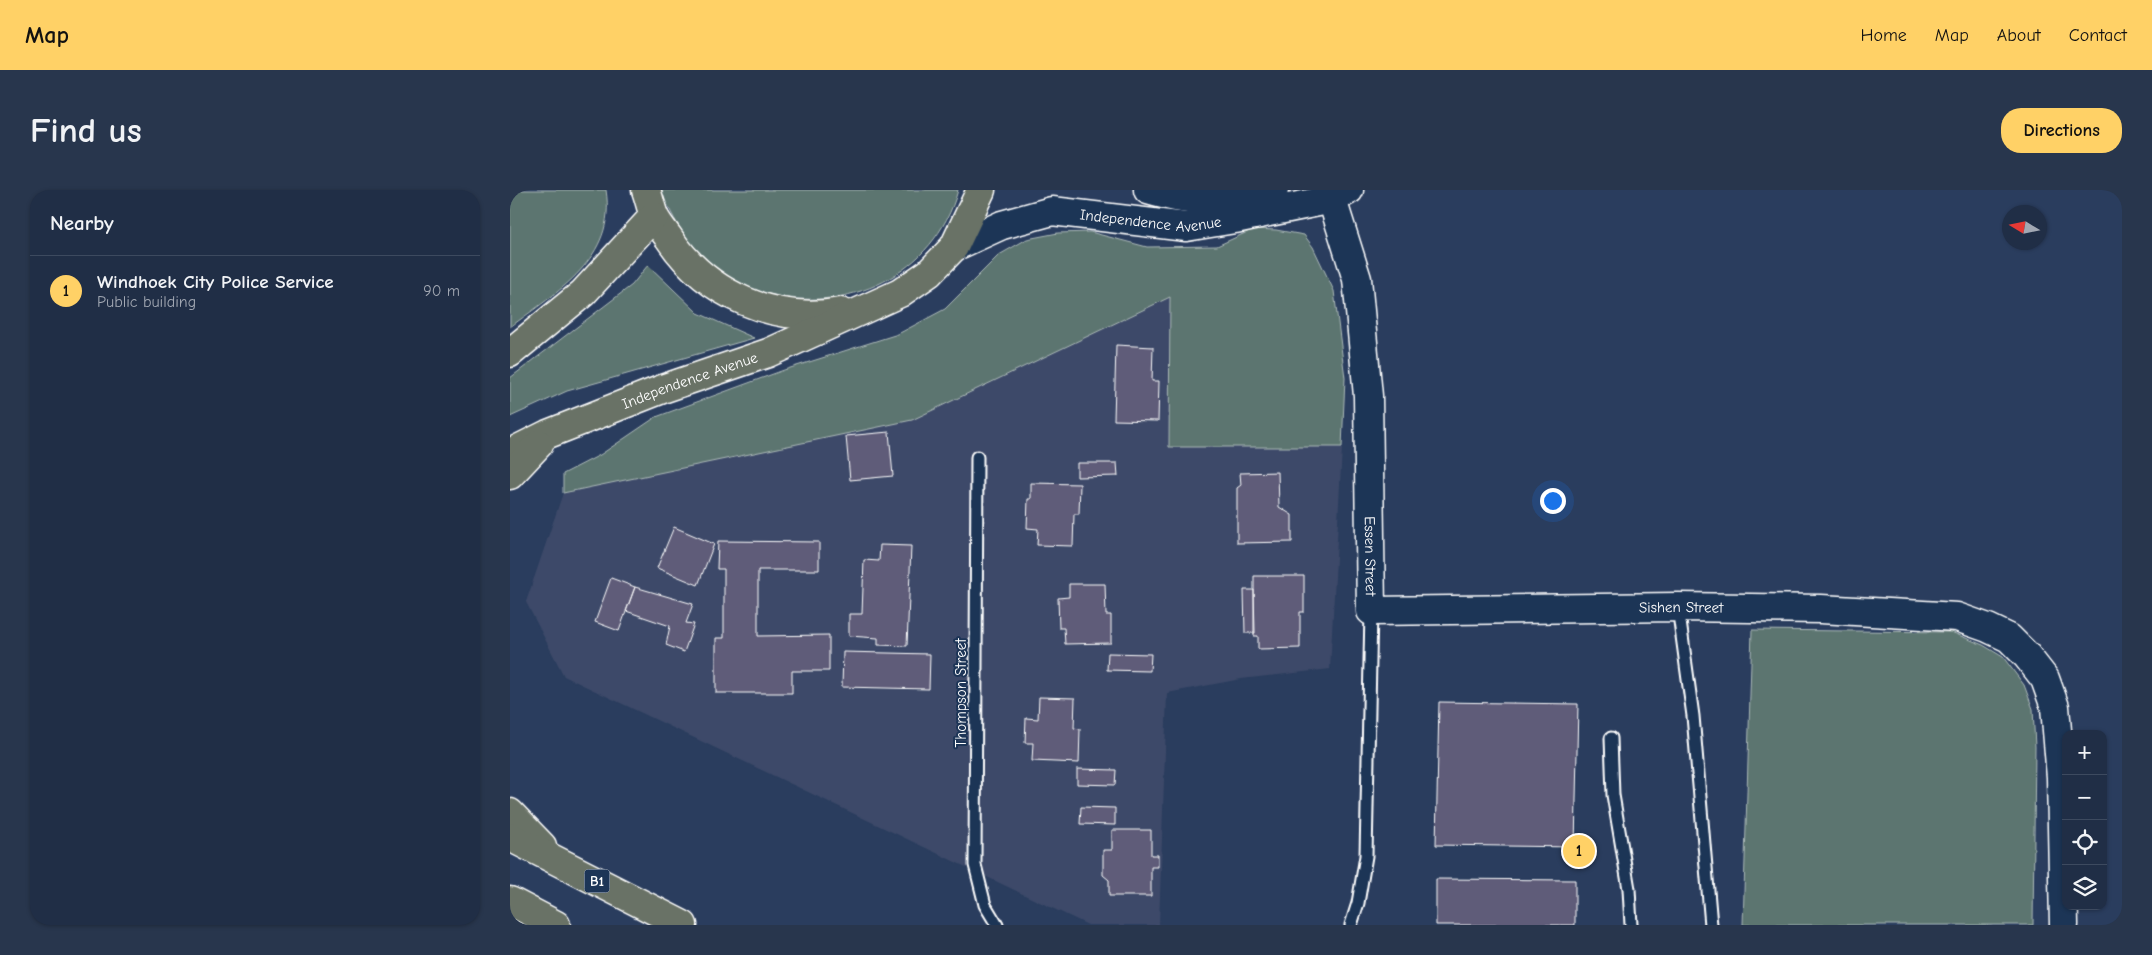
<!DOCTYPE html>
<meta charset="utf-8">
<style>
body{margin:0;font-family:"Comic Neue",sans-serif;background:#28364d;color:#f1f3f6}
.controls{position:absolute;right:15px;bottom:15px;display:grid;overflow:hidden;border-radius:10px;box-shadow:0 1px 4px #0004}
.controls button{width:45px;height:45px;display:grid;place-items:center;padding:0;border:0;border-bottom:1px solid #3d4a5f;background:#202e46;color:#f1f3f6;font:25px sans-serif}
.compass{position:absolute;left:1492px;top:15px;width:45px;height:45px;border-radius:50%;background:#202e46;box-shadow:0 1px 4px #0004;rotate:280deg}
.you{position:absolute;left:1042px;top:310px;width:18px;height:18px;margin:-12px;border:4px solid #fff;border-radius:50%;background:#1a73e8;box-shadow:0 0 0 8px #1a73e833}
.badge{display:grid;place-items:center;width:32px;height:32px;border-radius:50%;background:#ffd166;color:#111;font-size:16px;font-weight:700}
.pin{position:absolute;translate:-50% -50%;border:2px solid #fff;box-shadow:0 1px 5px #0006}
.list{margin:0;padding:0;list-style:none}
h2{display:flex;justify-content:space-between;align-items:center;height:65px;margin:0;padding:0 20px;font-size:21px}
h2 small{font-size:16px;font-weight:400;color:#a2a8b3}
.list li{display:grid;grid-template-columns:32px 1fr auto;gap:15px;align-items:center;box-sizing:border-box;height:70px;padding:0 20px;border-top:1px solid #3d4a5f}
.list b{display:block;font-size:19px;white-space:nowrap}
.list p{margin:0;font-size:16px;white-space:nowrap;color:#a2a8b3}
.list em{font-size:16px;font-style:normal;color:#a2a8b3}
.icon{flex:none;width:28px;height:28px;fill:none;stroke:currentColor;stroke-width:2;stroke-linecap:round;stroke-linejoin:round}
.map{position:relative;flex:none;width:1612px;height:735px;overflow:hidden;border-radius:20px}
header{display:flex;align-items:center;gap:30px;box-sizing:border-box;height:70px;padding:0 25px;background:#ffd166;color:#111}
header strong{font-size:24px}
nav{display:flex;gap:28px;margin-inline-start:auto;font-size:18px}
.intro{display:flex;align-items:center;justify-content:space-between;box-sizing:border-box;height:120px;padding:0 30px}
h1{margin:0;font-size:35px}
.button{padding:12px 22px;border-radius:20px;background:#ffd166;color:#111;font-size:18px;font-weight:700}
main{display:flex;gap:30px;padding:0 30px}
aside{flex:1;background:#202e46;border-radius:20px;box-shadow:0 1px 4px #0004}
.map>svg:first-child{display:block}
.built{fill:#3e4a69}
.green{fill:#5b7470;stroke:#adbab8}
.building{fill:#5f5c79;stroke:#fff}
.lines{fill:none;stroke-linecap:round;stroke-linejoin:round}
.service-casing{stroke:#fff;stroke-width:15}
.tertiary-casing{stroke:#fff;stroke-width:31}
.secondary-casing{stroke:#fff;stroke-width:31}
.primary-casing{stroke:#fff;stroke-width:31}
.service{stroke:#1d3557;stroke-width:11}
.tertiary{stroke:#1d3557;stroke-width:28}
.secondary{stroke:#1d3557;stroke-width:28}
.primary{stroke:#697266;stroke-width:28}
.labels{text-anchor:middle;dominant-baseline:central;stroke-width:4;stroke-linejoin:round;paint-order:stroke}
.shield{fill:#1d3557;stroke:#bbc2cd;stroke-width:1}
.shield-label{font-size:14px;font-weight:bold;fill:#fff}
.street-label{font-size:15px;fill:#fff;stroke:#1d3557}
</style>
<header>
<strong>Map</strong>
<nav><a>Home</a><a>Map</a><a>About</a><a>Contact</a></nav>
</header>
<div class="intro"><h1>Find us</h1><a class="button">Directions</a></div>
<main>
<aside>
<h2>Nearby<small></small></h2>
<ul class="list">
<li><span class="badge">1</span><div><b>Windhoek City Police Service</b><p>Public building</p></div><em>90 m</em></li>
</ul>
</aside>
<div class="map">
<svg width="1612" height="735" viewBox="0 0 1612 735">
<rect width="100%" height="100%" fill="#2a3d5e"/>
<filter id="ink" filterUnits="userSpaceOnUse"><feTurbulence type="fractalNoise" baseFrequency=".02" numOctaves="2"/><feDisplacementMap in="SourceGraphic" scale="10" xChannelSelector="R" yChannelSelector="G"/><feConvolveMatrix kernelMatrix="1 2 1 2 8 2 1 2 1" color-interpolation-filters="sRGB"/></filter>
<g filter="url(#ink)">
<path class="built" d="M661,106L659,257H832L820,479L731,489L657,503L649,735H578L54,486L16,412L53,303L448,207Z"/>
<path class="green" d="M0,0H96C107,68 47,102 0,137Z
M151,0H448C425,84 336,126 255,103C238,98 221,91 207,80C180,59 164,32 151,0Z
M744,39L766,40L794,45L803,57L824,101L835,188L832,257H659L660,107L402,230L53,303V284L90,265L146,227L274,180L388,144L435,119L489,65L517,49L548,43L580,42L637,57L707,56Z
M138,75L188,123L244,148L57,201L0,227V188L122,95Z
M1242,440L1441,442L1473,455L1493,467L1514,495L1523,519L1525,557L1523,735H1233Z"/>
<path class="building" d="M606,155L643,157L642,191H649L648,231L604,230Z
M379,242L383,286L340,290L336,246Z
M567,273H607L608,286L567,287Z
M768,282L769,317L782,325V352L727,353V298L731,295L730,283Z
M521,293L570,294L569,324H564L563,356L527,355L528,339L517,338L518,309H521Z
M164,337L204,354L188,395L147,378Z
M208,351L309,352V380H248V446L319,445V481H282V503H206V448H214V379H207Z
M370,355L401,356L397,456L368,455V448L339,446V424H352L354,370L369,371Z
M744,386H794V422H790V458L748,459V446H744Z
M101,388L125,397L109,441L85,432Z
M559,394H595L596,425H601V453L555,454L554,438H549L548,408L559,407Z
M125,397L183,414L176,433L184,434L174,462L156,455L160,436L116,421Z
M734,400H744L745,443H735Z
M333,462L420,464L419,499L332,497Z
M598,463L641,464L640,481L597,480Z
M529,507L565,508L564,538L570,539L569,573L522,571L523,553H515L516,528L528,529Z
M929,512L1068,514L1065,657L926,655Z
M567,579L606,580L605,595L567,594Z
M571,617L605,618V635L570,634Z
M602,640H641V665H648V677H641V706H599V690L593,685V660H602Z
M926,689L1065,690V735H926Z"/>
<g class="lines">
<g class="service-casing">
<path id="service" d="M467,267L465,675L475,715L487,735
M1168,417L1183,526L1201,735
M1101,548L1103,605L1119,699L1121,735
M841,735L848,713L856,666L861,421"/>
</g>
<g class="tertiary-casing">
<g id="tertiary">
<path id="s1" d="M819,0L847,89L858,206L861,421L1168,417L1311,419L1447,427L1478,438L1499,448L1517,466L1535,489L1545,517L1551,587L1554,735"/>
</g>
</g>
<g class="secondary-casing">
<g id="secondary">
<path d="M638,0C662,7 689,13 714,10C731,9 748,3 764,0"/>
<path id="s2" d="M444,57L492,35L542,21L676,37L725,29L823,9L839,0"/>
</g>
</g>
<g class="primary-casing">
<g id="primary">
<path d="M136,0C139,8 141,18 144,26C148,34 154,41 159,48C197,105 264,134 331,122"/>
<path d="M0,163L73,103L144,26"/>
<path id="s3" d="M0,263L38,244L155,198L258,163L390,103L419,83L444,57L471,0"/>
<path d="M0,285L29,254"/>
<path d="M0,623L32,656"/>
<path d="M0,647L173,735"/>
<path d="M0,711L46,735"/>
</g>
</g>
<use href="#service" class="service"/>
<use href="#tertiary" class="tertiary"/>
<use href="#secondary" class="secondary"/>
<use href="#primary" class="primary"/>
</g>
</g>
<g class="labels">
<rect class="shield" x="74.5" y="679.5" width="25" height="23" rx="4"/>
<g class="shield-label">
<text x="87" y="691">B1</text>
</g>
<g class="street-label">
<text stroke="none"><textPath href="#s2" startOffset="204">Independence Avenue</textPath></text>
<text stroke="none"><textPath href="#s3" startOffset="194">Independence Avenue</textPath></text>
<text stroke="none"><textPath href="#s1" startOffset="371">Essen Street</textPath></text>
<text stroke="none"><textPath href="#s1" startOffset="736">Sishen Street</textPath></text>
<text transform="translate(451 503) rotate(-90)">Thompson Street</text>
</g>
</g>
</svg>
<div class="controls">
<button>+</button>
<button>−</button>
<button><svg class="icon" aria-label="locate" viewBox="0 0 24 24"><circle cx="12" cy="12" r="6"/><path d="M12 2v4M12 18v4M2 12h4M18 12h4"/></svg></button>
<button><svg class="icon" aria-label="layers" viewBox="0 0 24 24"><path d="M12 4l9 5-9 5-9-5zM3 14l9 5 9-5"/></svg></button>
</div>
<svg class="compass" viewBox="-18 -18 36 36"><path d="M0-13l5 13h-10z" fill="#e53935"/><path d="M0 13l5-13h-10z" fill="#a2a8b3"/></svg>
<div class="you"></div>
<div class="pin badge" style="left:1069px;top:661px">1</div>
</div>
</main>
